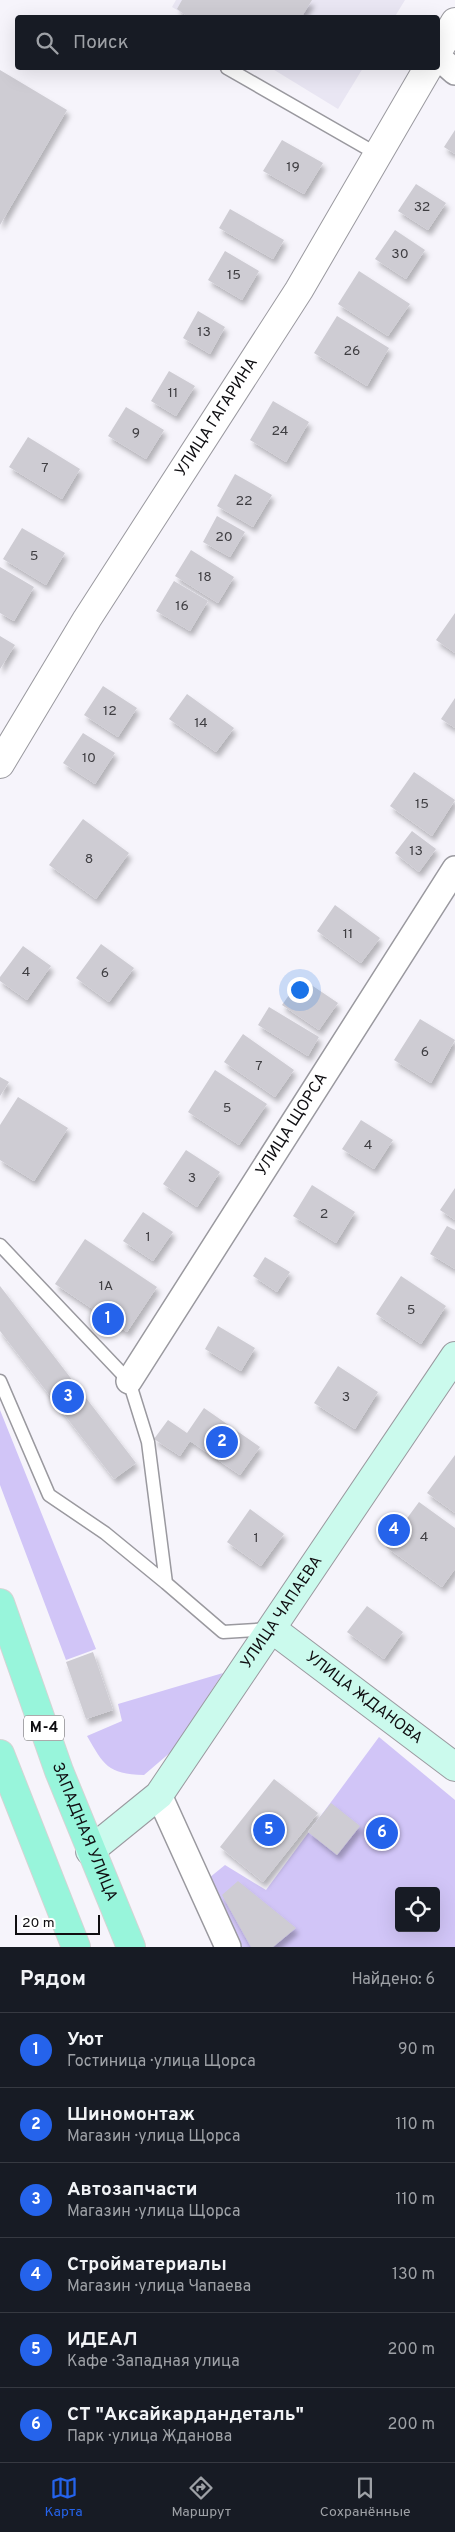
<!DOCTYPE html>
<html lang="ru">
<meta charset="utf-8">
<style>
body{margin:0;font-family:Overpass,sans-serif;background:#242831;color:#f1f3f6}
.controls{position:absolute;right:15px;bottom:15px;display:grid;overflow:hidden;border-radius:5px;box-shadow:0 5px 20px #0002}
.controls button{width:45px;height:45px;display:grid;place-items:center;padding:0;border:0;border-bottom:1px solid #363941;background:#171b24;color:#f1f3f6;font:25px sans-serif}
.scale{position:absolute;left:15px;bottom:12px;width:85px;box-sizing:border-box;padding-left:5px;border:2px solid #0f0e11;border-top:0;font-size:14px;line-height:18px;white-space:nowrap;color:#0f0e11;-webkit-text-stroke:4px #fff;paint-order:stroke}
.you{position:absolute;left:299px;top:989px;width:18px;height:18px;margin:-12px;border:4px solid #fff;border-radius:50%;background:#1a73e8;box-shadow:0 0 0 8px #1a73e833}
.badge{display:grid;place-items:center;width:32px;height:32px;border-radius:50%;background:#2563eb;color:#fff;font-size:16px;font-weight:700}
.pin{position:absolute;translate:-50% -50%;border:2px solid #fff;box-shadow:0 1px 5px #0006}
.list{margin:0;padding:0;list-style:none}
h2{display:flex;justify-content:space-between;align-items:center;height:65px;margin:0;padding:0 20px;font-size:21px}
h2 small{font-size:16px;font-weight:400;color:#9ea1a6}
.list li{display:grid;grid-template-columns:32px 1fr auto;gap:15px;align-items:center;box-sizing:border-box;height:75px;padding:0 20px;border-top:1px solid #363941}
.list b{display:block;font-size:19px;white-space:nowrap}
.list p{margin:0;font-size:16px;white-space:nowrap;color:#9ea1a6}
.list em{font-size:16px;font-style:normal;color:#9ea1a6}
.icon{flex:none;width:28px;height:28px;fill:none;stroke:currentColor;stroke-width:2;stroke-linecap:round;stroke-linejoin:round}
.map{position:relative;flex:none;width:455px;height:1947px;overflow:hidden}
.search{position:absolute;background:#171b24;box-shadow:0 5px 20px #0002;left:15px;right:15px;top:15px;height:55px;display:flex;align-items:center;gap:12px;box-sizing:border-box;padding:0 18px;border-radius:5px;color:#9ea1a6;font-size:19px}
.sheet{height:515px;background:#171b24}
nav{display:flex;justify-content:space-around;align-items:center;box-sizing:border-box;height:70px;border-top:1px solid #363941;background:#171b24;font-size:14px;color:#9ea1a6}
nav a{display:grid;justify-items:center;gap:2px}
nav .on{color:#2563eb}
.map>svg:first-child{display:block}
.built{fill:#e9e6f3}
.green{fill:#d1c5f7;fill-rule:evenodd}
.building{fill:#ceccd3;filter:url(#shadow)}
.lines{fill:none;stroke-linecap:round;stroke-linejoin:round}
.service-casing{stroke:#9a999f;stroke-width:15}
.minor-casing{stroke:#9a999f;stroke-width:28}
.tertiary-casing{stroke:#9a999f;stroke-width:30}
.secondary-casing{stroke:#9a999f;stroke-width:30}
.primary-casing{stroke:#d4d4d4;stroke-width:30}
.service{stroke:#fff;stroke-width:12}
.minor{stroke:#fff;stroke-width:25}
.tertiary{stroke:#fff;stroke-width:28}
.secondary{stroke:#cbfaed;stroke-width:28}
.primary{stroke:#98f5db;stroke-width:28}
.labels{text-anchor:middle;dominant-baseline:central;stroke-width:4;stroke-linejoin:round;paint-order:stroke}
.number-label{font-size:14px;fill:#3f3e42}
.shield{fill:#fff;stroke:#575658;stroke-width:1}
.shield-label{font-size:15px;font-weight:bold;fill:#0f0e11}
.street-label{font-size:16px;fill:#0f0e11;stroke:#fff}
</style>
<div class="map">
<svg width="455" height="1947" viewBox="0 0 455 1947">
<defs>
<filter id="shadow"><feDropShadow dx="3" dy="5.5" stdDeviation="2.5" flood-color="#0004"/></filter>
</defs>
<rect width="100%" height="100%" fill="#f6f4fb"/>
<path class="built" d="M176,0H405L394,18L189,17L172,7Z
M271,68H363L338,109Z"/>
<path class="green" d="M0,1410L96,1649L66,1660L0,1485Z
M223,1673L172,1751L144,1775C107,1774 104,1765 87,1736L122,1721L118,1704Z
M379,1737L455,1800V1947H241L209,1878L225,1865L266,1890ZM399,1891H436V1928H399Z"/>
<path class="building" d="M182,0H312L301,18H190L177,9Z
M0,70L67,110L0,225Z
M455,130V154L444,147Z
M282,140L323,163L304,194L263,171Z
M416,184L446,203L428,230L398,211Z
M230,209L284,240L273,259L219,228Z
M395,230L425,250L406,279L375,259Z
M225,251L259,271L242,300L208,280Z
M359,271L410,304L388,336L338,304Z
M198,311L225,327L210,354L183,338Z
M337,316L389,348L367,386L314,353Z
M169,371L195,386L176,416L151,401Z
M273,401L309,422L286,462L250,440Z
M126,407L164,430L146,459L108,436Z
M28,437L80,469L62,499L9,467Z
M235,474L272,495L253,527L217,506Z
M217,516L245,532L230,557L203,542Z
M22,528L65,553L46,585L3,559Z
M191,550L234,577L218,603L175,576Z
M0,567L34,587L14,621L0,613Z
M174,581L208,601L190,631L156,611Z
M455,613V653L436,640Z
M0,636L15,645L0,669Z
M103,686L137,708L118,737L84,715Z
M187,694L234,728L216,752L169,719Z
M455,698V728L441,719Z
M83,733L115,753L95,784L63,763Z
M414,772L455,800L432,836L390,806Z
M83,819L129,853L96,899L49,865Z
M412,831L436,849L419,872L395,853Z
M335,905L380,938L361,963L317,931Z
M101,944L134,968L109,1002L76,978Z
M23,946L51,966L27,1000L0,981V977Z
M301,978L338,1003L319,1030L282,1005Z
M269,1007L319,1037L308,1056L258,1025Z
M420,1019L455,1040L431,1083L394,1060Z
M243,1034L294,1070L275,1097L224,1062Z
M215,1070L267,1104L239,1145L188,1112Z
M0,1077L9,1082L0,1096Z
M18,1097L68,1128L34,1181L0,1160V1125Z
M361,1120L393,1140L374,1169L342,1149Z
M186,1150L220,1172L197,1207L163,1184Z
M312,1185L355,1212L336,1243L293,1216Z
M455,1188V1220L440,1210Z
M143,1212L173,1232L153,1261L123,1241Z
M447,1226L455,1230V1269L430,1254Z
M85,1239L157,1287L127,1332L55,1284Z
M265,1257L290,1272L277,1292L253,1276Z
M401,1276L446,1306L421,1344L376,1314Z
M0,1286L136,1463L114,1479L0,1331Z
M218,1326L255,1348L241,1371L205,1349Z
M338,1366L378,1392L355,1429L314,1403Z
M204,1408L260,1447L240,1475L190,1441L180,1456L154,1439L168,1420L187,1433Z
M455,1455V1513L427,1493Z
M419,1502L455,1528V1569L442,1587L386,1547Z
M250,1509L284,1534L261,1566L227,1542Z
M367,1606L403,1632L384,1659L347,1632Z
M93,1652L113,1710L86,1719L66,1662Z
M274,1779L318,1813L263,1882L220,1847Z
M331,1803L360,1826L337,1855L308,1832Z
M238,1881L296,1928L273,1947H251L222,1895Z"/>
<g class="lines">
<g class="service-casing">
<path id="service" d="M227,68L377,154
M0,1245L129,1381L148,1442L166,1583L223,1632L270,1629
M0,1381L49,1495L105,1533L166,1583"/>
</g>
<g class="minor-casing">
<g id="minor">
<path d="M438,57L455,72"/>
<path id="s1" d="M129,1381L455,869"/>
<path d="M159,1795L228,1947"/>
</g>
</g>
<g class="tertiary-casing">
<g id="tertiary">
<path d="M438,51L455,22"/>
<path id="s2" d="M0,764L87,619L299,290L428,68"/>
</g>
</g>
<g class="secondary-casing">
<g id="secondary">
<path id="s3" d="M272,1629L455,1767"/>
<path id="s4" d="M90,1851L159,1795L455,1356"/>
</g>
</g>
<g class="primary-casing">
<g id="primary">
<path id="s5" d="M0,1603L59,1771L131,1947"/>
<path d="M0,1754L76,1947"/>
</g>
</g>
<use href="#service" class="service"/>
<use href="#minor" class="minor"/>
<use href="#tertiary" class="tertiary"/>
<use href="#secondary" class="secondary"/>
<use href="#primary" class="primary"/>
</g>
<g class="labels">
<g class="number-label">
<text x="293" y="167">19</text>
<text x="422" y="207">32</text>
<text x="400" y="254">30</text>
<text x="234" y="275">15</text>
<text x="204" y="332">13</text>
<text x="352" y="351">26</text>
<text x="173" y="393">11</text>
<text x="280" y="431">24</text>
<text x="136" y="433">9</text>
<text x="45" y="468">7</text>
<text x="244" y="501">22</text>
<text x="224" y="537">20</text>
<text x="34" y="556">5</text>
<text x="205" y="577">18</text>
<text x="182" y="606">16</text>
<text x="110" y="711">12</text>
<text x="201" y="723">14</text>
<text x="89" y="758">10</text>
<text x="422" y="804">15</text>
<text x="416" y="851">13</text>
<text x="89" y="859">8</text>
<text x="348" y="934">11</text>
<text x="26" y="972">4</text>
<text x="105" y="973">6</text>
<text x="425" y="1052">6</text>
<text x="259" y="1066">7</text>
<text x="227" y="1108">5</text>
<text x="368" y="1145">4</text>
<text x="192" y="1178">3</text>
<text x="324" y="1214">2</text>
<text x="148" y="1237">1</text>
<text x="106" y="1286">1А</text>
<text x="411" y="1310">5</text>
<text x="346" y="1397">3</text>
<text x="424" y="1537">4</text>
<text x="256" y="1538">1</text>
</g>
<rect class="shield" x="24" y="1715.5" width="40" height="25" rx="4"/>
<g class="shield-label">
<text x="44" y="1728">М-4</text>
</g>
<g class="street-label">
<text stroke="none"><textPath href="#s2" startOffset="409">УЛИЦА ГАГАРИНА</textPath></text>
<text stroke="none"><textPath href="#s1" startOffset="304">УЛИЦА ЩОРСА</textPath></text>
<text stroke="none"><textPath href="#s4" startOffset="309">УЛИЦА ЧАПАЕВА</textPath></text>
<text stroke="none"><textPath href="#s3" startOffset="115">УЛИЦА ЖДАНОВА</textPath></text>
<text stroke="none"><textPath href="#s5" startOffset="244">ЗАПАДНАЯ УЛИЦА</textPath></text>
</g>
</g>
</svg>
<div class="controls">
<button><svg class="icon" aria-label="locate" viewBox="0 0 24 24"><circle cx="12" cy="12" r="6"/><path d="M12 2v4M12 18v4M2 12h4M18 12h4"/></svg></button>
</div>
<div class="scale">20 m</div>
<div class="you"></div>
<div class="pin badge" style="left:108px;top:1319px">1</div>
<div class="pin badge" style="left:222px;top:1442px">2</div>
<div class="pin badge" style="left:68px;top:1397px">3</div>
<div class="pin badge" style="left:394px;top:1530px">4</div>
<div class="pin badge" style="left:269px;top:1830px">5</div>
<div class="pin badge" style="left:382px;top:1833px">6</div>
<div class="search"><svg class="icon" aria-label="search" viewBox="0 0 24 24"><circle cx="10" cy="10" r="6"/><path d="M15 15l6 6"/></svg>Поиск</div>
</div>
<section class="sheet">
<h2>Рядом<small>Найдено: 6</small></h2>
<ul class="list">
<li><span class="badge">1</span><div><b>Уют</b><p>Гостиница · улица Щорса</p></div><em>90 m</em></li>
<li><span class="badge">2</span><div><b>Шиномонтаж</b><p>Магазин · улица Щорса</p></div><em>110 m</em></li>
<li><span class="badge">3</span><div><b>Автозапчасти</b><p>Магазин · улица Щорса</p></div><em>110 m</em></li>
<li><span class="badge">4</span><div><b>Стройматериалы</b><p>Магазин · улица Чапаева</p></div><em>130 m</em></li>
<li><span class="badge">5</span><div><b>ИДЕАЛ</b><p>Кафе · Западная улица</p></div><em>200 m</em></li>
<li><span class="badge">6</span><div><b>СТ &quot;Аксайкардандеталь&quot;</b><p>Парк · улица Жданова</p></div><em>200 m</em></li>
</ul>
</section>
<nav>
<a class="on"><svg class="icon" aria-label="map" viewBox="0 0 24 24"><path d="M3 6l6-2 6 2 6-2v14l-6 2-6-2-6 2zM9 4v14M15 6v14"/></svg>Карта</a>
<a><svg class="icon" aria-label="directions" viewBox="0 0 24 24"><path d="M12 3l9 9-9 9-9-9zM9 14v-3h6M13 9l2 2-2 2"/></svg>Маршрут</a>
<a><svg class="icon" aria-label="saved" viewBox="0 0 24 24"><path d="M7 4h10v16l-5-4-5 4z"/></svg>Сохранённые</a>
</nav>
